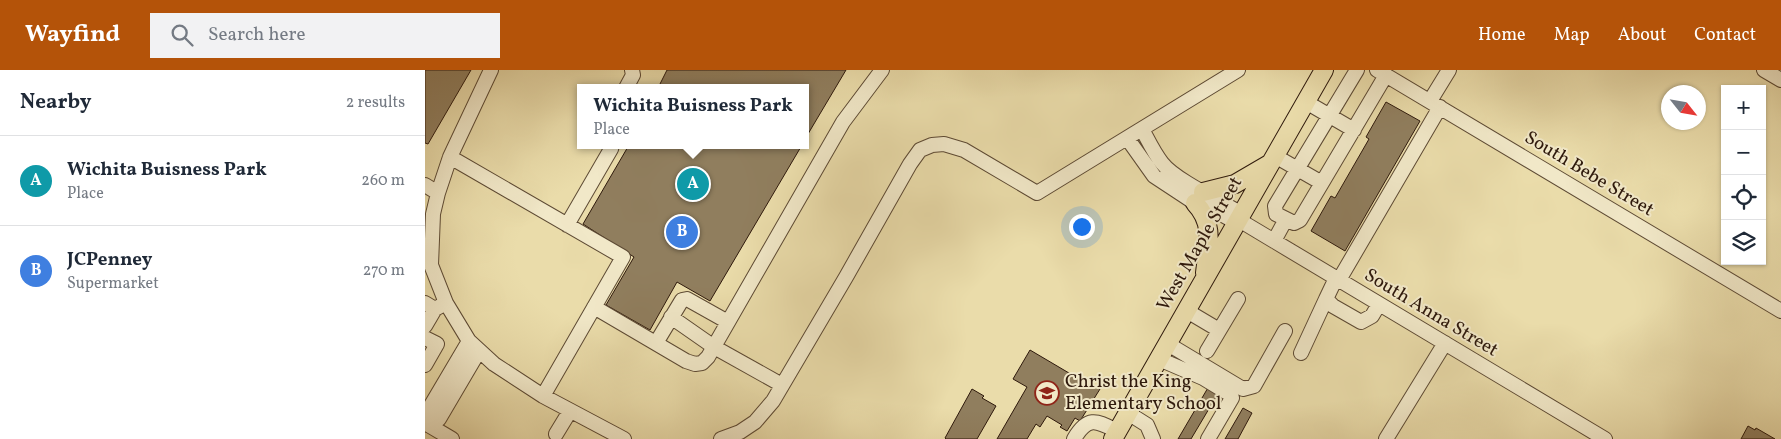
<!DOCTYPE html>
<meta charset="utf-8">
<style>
body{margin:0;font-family:Vollkorn,serif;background:#f2f2f3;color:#1f2937}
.controls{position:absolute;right:15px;top:15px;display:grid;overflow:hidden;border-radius:0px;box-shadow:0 1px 4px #0004}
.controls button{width:45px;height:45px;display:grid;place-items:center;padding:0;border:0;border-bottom:1px solid #e0e1e3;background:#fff;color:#1f2937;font:25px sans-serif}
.compass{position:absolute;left:1236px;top:15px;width:45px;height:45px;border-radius:50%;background:#fff;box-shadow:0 1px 4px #0004;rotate:121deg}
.you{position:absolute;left:656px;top:156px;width:18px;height:18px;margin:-12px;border:4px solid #fff;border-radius:50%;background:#1a73e8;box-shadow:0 0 0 8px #1a73e833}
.badge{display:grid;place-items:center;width:32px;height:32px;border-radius:50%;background:#b45309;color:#fff;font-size:16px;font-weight:700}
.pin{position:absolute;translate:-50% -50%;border:2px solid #fff;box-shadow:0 1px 5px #0006}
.popup{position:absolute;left:152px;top:14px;width:232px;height:65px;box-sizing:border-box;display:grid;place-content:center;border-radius:0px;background:#fff;filter:drop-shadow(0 1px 4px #0005);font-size:16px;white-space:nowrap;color:#747a83}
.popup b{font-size:19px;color:#1f2937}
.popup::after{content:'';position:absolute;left:50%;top:100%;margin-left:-10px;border:10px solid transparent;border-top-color:#fff}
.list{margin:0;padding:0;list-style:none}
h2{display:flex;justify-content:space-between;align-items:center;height:65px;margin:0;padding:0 20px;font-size:21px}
h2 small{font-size:16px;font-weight:400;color:#747a83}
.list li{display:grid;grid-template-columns:32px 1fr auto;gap:15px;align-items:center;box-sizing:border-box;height:90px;padding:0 20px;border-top:1px solid #e0e1e3}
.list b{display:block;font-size:19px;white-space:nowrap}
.list p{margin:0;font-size:16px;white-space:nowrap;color:#747a83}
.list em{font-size:16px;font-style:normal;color:#747a83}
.icon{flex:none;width:28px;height:28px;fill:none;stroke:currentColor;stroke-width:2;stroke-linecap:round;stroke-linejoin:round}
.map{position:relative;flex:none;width:1356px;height:369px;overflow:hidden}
header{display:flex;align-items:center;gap:30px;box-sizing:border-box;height:70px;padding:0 25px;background:#b45309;color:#fff}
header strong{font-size:24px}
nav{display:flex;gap:28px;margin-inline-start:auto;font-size:18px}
.search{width:350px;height:45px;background:#f2f2f3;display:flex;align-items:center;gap:12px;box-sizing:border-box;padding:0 18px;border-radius:0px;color:#747a83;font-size:19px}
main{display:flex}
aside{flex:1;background:#fff}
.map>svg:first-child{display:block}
.building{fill:#907e5e;stroke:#2e190c}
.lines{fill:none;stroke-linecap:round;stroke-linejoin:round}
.minor-casing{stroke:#5d4a34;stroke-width:16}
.major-casing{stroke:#2e190c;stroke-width:20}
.minor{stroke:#f1e8c8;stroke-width:14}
.major{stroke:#eadcaa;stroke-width:18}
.labels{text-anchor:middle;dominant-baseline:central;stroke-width:4;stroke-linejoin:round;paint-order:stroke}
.street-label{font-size:19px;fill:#2e190c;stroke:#f1e8c8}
.poi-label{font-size:19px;fill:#2e190c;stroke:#f1e8c8;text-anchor:start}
</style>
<header>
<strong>Wayfind</strong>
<div class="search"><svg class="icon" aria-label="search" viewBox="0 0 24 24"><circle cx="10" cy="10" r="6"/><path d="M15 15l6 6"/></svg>Search here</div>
<nav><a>Home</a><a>Map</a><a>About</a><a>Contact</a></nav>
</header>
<main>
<aside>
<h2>Nearby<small>2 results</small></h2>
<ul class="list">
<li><span class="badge" style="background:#0f9aa8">A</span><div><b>Wichita Buisness Park</b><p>Place</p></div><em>260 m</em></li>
<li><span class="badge" style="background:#3f7fe0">B</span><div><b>JCPenney</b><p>Supermarket</p></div><em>270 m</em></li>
</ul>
</aside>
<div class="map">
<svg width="1356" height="369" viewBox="0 0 1356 369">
<rect width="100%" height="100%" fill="#eadcaa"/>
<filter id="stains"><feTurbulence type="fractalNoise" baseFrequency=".004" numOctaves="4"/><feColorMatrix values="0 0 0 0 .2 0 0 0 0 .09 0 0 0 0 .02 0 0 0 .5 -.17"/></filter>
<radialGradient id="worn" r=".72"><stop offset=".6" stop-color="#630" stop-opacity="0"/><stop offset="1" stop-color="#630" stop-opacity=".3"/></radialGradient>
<path class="building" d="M0,0H46L3,74L0,73Z
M242,0H421L380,69V18H233Z
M961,32L995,51L920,181L886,161L906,126L910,128L944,69L941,67Z
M204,75H377L285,231L252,212L225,260L181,235L209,187L158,154Z
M605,280L666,316L667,314L675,319L655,351L650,348L642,361L635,357L637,355L622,346L615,357L611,354L602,369H572L602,317L588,309Z
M784,316L794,322L766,369H753Z
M547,319L559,326L557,328L571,336L552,369H521L520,368Z
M818,338L827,343L813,369H800Z
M1323,356L1330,360L1331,358L1350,369H1316Z"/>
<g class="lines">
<g class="minor-casing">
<path id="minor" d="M66,0L25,87L13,123L8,144L6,195L21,233L44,271L69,294L118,326L199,369
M932,0L850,136L851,144L869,153L875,150L961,5
M952,0L1356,241
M1339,0L1356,10
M201,18L208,5L207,0
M1005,31L1024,0
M881,32L929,60
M717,59C723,70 729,83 737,93C750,110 797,132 817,144
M702,68L729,106L770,133L780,135L812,153
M850,86L897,113
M25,87L198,187L118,326
M0,115L13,123
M814,150L1180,369
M142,155L186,79L187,75
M849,171L861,149
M911,208L901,229L908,236L936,252L947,246L954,234
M914,210L1015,37
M0,233L10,239L21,233
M169,237L261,291L270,294L277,293L283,287L418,52L457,0
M762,241L794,260
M246,247L289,277L357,315
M0,256L10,239
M0,268L12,274L0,295
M231,273L257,230L262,229L303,252
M743,274L818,319L829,316L860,261
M782,281L813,229
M876,283L901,229
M734,289L778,308L806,325L807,328L783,369
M703,343L722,355L728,369
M0,353L27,369
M3,355L2,342L44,271
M3,355L14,349L54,281
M131,364L145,341
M296,369L315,362L330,352L348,331L421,207L485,94L495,80L507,75L519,74L539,80L612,123L813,0
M649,369C663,345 672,351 692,361
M961,369L1020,273"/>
</g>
<g class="major-casing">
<path id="major" d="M778,122L810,114L846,93
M770,133C790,154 783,176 780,203
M688,369L899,0"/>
</g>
<use href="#minor" class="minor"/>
<use href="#major" class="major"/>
</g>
<defs>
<g id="school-ring" transform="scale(1.25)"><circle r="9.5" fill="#f1e8c8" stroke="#8f2418" stroke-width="1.5"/><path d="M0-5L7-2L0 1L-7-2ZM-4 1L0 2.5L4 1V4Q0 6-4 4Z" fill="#8f2418"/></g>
</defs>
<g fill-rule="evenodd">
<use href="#school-ring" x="622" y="323"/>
</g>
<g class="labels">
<g class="street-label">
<text transform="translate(1164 104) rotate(31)">South Bebe Street</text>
<text transform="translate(775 174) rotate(-60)">West Maple Street</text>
<text transform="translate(1006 243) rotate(31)">South Anna Street</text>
</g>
<g class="poi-label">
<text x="640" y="312">Christ the King<tspan x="640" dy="22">Elementary School</tspan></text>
</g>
</g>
<rect width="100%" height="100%" filter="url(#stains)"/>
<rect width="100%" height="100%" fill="url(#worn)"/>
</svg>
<div class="controls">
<button>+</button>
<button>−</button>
<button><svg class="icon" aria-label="locate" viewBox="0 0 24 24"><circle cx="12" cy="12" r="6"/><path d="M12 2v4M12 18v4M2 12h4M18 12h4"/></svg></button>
<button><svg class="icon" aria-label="layers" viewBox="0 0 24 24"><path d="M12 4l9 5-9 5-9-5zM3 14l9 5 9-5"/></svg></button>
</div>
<svg class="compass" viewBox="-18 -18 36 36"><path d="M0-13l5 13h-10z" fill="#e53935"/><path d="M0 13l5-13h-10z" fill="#747a83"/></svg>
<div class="you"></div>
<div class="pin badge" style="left:268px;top:114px;background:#0f9aa8">A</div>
<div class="popup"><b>Wichita Buisness Park</b>Place</div>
<div class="pin badge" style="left:257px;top:162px;background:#3f7fe0">B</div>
</div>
</main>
